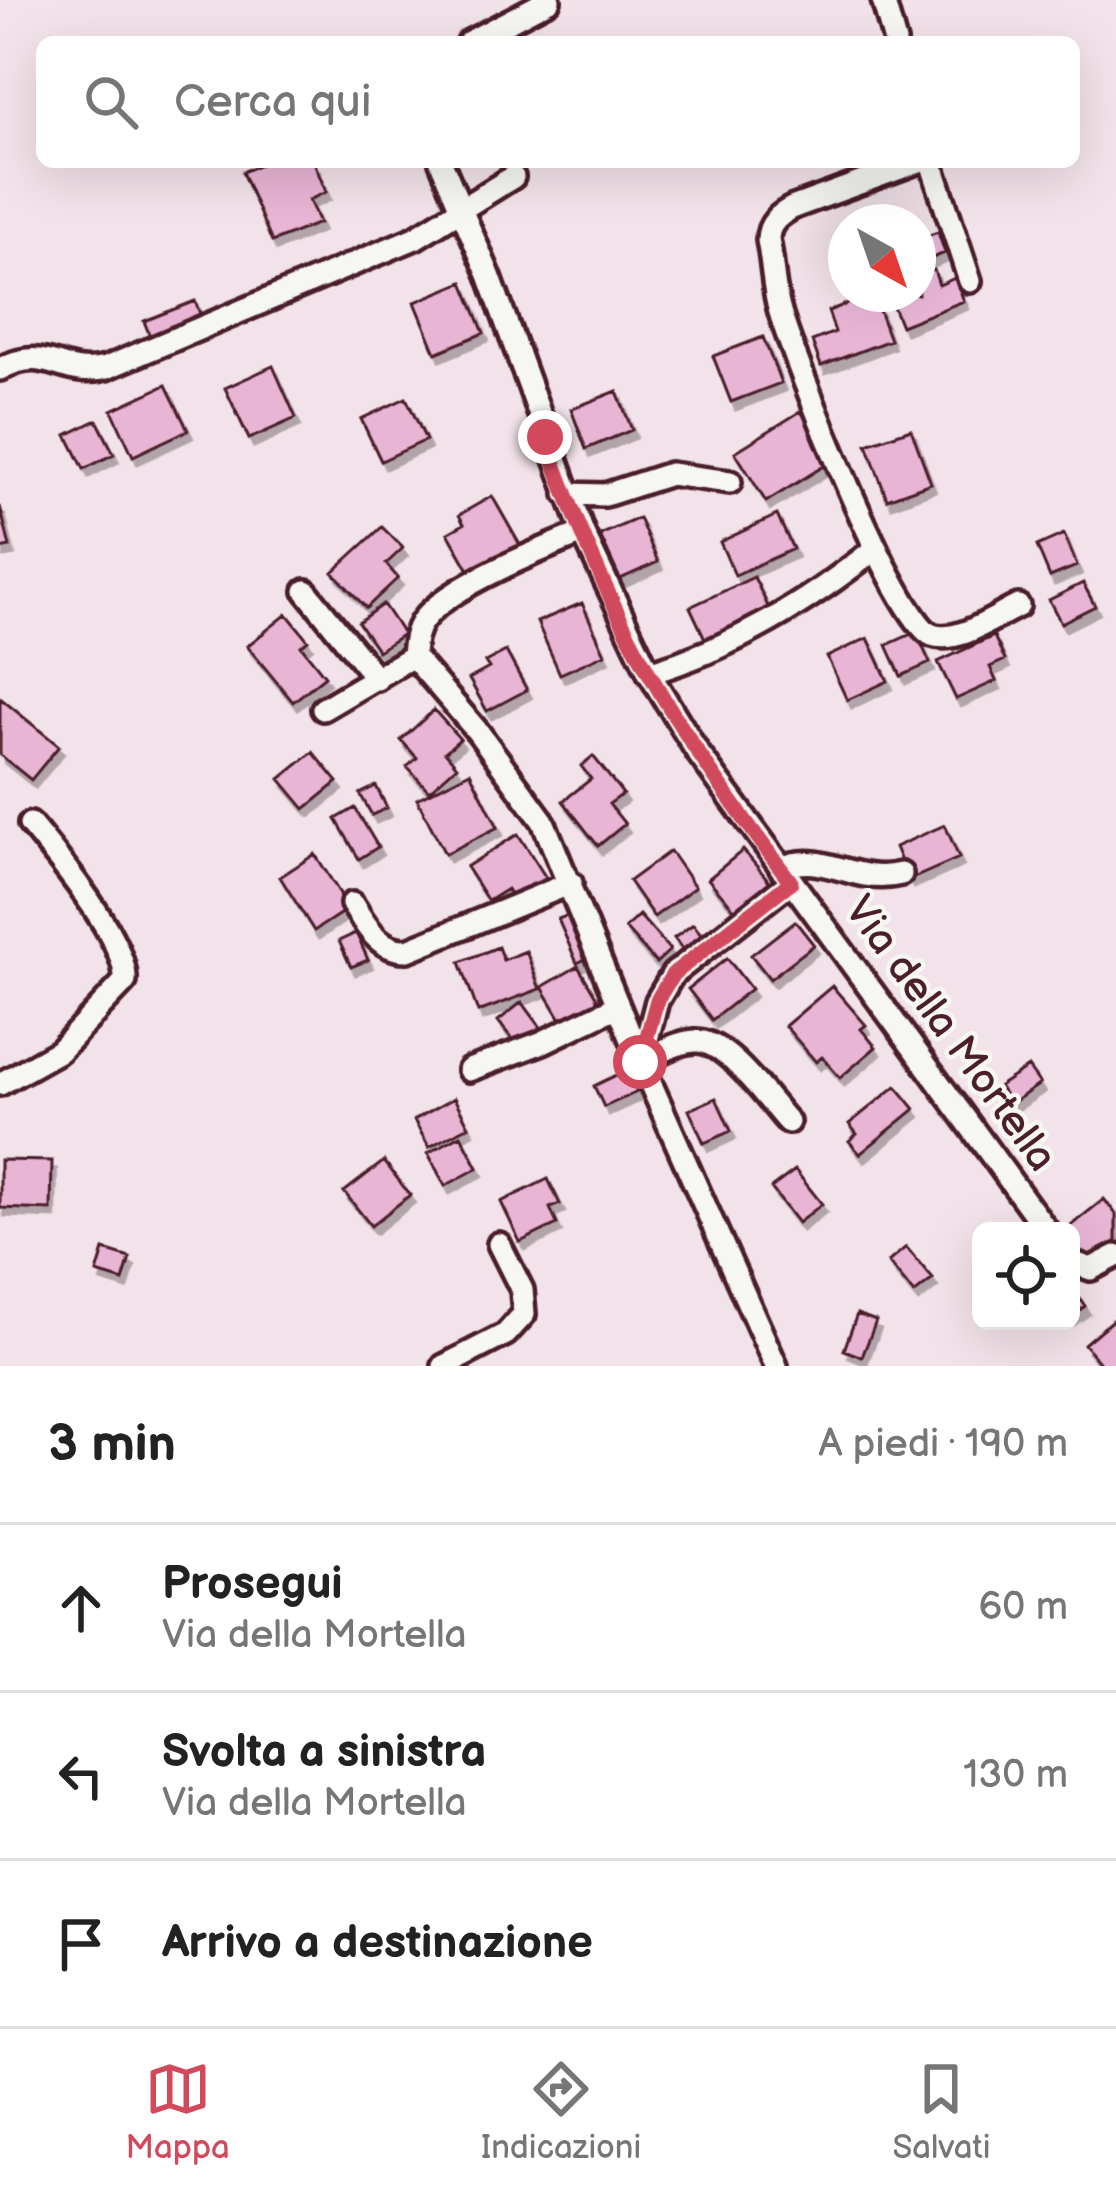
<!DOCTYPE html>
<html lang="it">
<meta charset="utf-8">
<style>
body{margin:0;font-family:"Balsamiq Sans",sans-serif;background:#f6f6f6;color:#222}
.controls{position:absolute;right:36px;bottom:36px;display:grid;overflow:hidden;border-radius:18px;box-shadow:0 12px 48px #0002}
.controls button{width:108px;height:108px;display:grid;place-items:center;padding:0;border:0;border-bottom:3px solid #e0e0e0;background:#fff;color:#222;font:60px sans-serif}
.compass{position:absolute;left:828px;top:204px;width:108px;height:108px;border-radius:50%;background:#fff;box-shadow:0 12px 48px #0002;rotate:140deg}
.stop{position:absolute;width:36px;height:36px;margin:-27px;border:9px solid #d1495b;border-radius:50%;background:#fff}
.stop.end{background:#d1495b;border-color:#fff;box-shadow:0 3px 12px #0008}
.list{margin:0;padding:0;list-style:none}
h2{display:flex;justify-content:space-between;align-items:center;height:156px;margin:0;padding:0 48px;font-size:51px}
h2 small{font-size:39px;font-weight:400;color:#767676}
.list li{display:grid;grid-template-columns:78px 1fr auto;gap:36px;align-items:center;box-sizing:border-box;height:168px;padding:0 48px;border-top:3px solid #e0e0e0}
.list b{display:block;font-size:45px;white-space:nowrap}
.list p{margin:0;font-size:39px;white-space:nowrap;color:#767676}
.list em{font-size:39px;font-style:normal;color:#767676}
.icon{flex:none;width:66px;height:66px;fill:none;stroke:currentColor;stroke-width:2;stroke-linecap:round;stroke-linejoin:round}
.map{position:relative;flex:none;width:1116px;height:1366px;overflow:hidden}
.search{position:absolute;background:#fff;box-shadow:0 12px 48px #0002;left:36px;right:36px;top:36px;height:132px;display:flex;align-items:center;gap:30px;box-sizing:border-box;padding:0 42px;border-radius:18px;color:#767676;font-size:45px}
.sheet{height:660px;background:#fff}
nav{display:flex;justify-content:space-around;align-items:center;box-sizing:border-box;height:168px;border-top:3px solid #e0e0e0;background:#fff;font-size:33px;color:#767676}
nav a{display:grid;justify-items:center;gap:6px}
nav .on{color:#d1495b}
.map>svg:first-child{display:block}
.building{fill:#e8b5d4;stroke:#4a1f2b;stroke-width:3;filter:url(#shadow)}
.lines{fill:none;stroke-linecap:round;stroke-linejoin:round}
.minor-casing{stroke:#4a1f2b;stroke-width:30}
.minor{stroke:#f6f6f2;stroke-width:21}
.route{stroke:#d1495b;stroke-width:15}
.labels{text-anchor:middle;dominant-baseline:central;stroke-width:9;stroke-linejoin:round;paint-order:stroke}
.street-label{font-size:42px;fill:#4a1f2b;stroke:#f6f6f2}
</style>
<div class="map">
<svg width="1116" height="1366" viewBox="0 0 1116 1366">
<defs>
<filter id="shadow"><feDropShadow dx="4.5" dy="8" stdDeviation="0" flood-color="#0004"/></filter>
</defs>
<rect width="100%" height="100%" fill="#f2e2e9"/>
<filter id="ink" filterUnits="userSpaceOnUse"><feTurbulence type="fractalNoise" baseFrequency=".00833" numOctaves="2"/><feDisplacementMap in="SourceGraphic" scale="24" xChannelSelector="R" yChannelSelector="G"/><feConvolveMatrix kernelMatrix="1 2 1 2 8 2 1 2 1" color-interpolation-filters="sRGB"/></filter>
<g filter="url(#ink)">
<path class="building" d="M266,162H314L326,192L309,200L319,223L272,242L242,172Z
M882,204L888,222H863L860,212Z
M938,232L945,253L922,262L918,239Z
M934,270L939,285L955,278L964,301L901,326L888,294H918V277Z
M463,282L484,333L436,353L415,302Z
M873,294L890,340L821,366L812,341L835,332L828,311Z
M195,301L204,324L153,344L144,321Z
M763,337L781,383L731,402L713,356Z
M273,366L296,418L249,439L225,388Z
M166,385L188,430L133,456L112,410Z
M617,391L632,430L586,449L571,409Z
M406,398L426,440L381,461L361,419Z
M801,411L832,461L766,502L735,452Z
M97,420L114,454L84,469L67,435Z
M911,429L931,483L887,499L867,444Z
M492,496L520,545L473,577L448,533L464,524L459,515Z
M0,506L10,547L0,549Z
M777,515L793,549L735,575L720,542Z
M639,518L658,562L620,579L600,535Z
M382,527L403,548L386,564L398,578L366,608L333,572Z
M1064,534L1077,566L1050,577L1037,546Z
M754,577L773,617L709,647L690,607Z
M1083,583L1095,606L1061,623L1049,600Z
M582,603L605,654L560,674L537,622Z
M383,604L403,634L378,651L358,622Z
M287,614L308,640L301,646L325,676L293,702L247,646Z
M916,632L930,663L901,676L887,645Z
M994,636L1005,660L990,667L996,681L956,699L938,662Z
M868,638L888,681L847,700L827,657Z
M506,651L527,690L487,711L469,679L489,668L485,662Z
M0,698L59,746L31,780L0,755Z
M434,710L460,739L445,752L457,766L429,791L407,767L417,758L401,740Z
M313,752L338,782L305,809L280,779Z
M593,756L623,794L609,804L625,824L598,846L563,801L591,779L581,766Z
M470,772L498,827L445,854L417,799Z
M376,786L387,808L372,815L360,794Z
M355,808L378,847L359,859L336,819Z
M945,825L959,858L909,880L895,847Z
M518,834L548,881L515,902L507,889L488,901L466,867Z
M743,850L770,882L736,911L708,879Z
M670,851L695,887L654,917L629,881Z
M315,854L349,908L314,931L280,877Z
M574,913L592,956L577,963L558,919Z
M639,915L670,950L656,963L625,928Z
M795,921L814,945L770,979L751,955Z
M693,924L705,939L685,953L674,938Z
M356,933L368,960L351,967L339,941Z
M498,947L503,960L526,951L540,989L478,1012L460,962Z
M727,958L751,989L712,1020L688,989Z
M578,966L602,1007L567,1029L542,987Z
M832,986L866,1025L861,1029L876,1047L840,1078L822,1057L816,1062L785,1026Z
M522,1002L543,1030L519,1048L498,1021Z
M1028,1067L1040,1084L1011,1104L999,1086Z
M627,1070L637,1092L604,1107L594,1086Z
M896,1086L915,1109L860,1154L849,1141L857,1134L849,1124Z
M454,1098L469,1126L429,1147L414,1120Z
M716,1098L731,1131L704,1143L689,1110Z
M461,1135L478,1168L445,1186L428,1153Z
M0,1160L52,1161L51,1210L0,1208Z
M384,1161L410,1195L371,1226L344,1192Z
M795,1170L822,1204L798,1223L771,1188Z
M548,1179L560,1204L550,1208L557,1224L520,1242L501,1202Z
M1104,1199L1116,1214V1244L1089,1266L1071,1243V1231H1064Z
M906,1247L933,1279L914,1294L888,1262Z
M104,1250L130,1258L123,1281L97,1273Z
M1073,1288L1085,1306L1071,1316V1290Z
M857,1314L876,1321L862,1357L844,1350Z
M1116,1317V1366H1102L1084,1344Z"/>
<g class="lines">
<g class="minor-casing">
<path id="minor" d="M883,0L895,42
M469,42L549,0
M441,162L489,275L583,533L649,673L698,753L1047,1231
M917,162L794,207C780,214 768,223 768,240C773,264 773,289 780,312C794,360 896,621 932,635C957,644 995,617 1018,606
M931,162L970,281
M0,369C49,343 60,380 106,368L415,238L513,177
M567,494L605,495L670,474L730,482
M583,533C542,549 449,586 423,620C415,631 414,643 413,656L478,732L543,821L641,1062C657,1054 676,1042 695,1041C726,1039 768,1100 788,1122
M306,591L377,679
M649,673C735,647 806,604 876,548
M323,709L413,656
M781,868C824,849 853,886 901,874
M352,904C367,926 378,951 408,950L571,883
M469,1070L543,1042L618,1006
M0,1084L59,1051L125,981C128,942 56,855 30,824
M1071,1262L1091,1269L1116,1256
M444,1366L506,1334L524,1314L522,1290L499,1244
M776,1366L641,1062L657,1001L673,974L791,882"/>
</g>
<use href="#minor" class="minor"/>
</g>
</g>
<g class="lines" filter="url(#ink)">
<path class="route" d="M545,437C574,517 608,600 650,675C691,747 741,816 791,882L673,974L657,1000L640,1062"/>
</g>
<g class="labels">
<g class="street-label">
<text transform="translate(950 1034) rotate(54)">Via della Mortella</text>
</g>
</g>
</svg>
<div class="controls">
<button><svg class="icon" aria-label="locate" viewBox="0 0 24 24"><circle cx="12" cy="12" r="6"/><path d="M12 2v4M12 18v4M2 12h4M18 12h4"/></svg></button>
</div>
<svg class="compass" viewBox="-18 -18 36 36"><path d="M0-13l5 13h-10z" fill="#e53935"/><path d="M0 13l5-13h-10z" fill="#767676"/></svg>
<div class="stop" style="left:640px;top:1062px"></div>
<div class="stop end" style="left:545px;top:437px"></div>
<div class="search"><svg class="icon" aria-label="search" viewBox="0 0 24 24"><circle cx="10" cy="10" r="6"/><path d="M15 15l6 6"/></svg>Cerca qui</div>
</div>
<section class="sheet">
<h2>3 min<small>A piedi · 190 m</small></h2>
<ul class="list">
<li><svg class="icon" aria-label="ahead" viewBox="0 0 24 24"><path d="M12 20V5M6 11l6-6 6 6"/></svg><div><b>Prosegui</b><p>Via della Mortella</p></div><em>60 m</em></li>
<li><svg class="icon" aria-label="left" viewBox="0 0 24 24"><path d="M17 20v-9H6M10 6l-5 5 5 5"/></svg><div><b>Svolta a sinistra</b><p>Via della Mortella</p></div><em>130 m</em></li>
<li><svg class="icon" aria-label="arrive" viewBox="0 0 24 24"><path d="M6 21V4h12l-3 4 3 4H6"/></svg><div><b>Arrivo a destinazione</b></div></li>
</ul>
</section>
<nav>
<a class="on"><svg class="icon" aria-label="map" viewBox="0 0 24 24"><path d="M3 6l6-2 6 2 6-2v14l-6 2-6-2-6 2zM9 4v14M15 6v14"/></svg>Mappa</a>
<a><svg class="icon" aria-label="directions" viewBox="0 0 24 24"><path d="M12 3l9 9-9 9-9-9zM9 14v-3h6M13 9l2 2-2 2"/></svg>Indicazioni</a>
<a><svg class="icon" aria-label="saved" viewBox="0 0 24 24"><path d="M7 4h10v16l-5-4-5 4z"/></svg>Salvati</a>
</nav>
